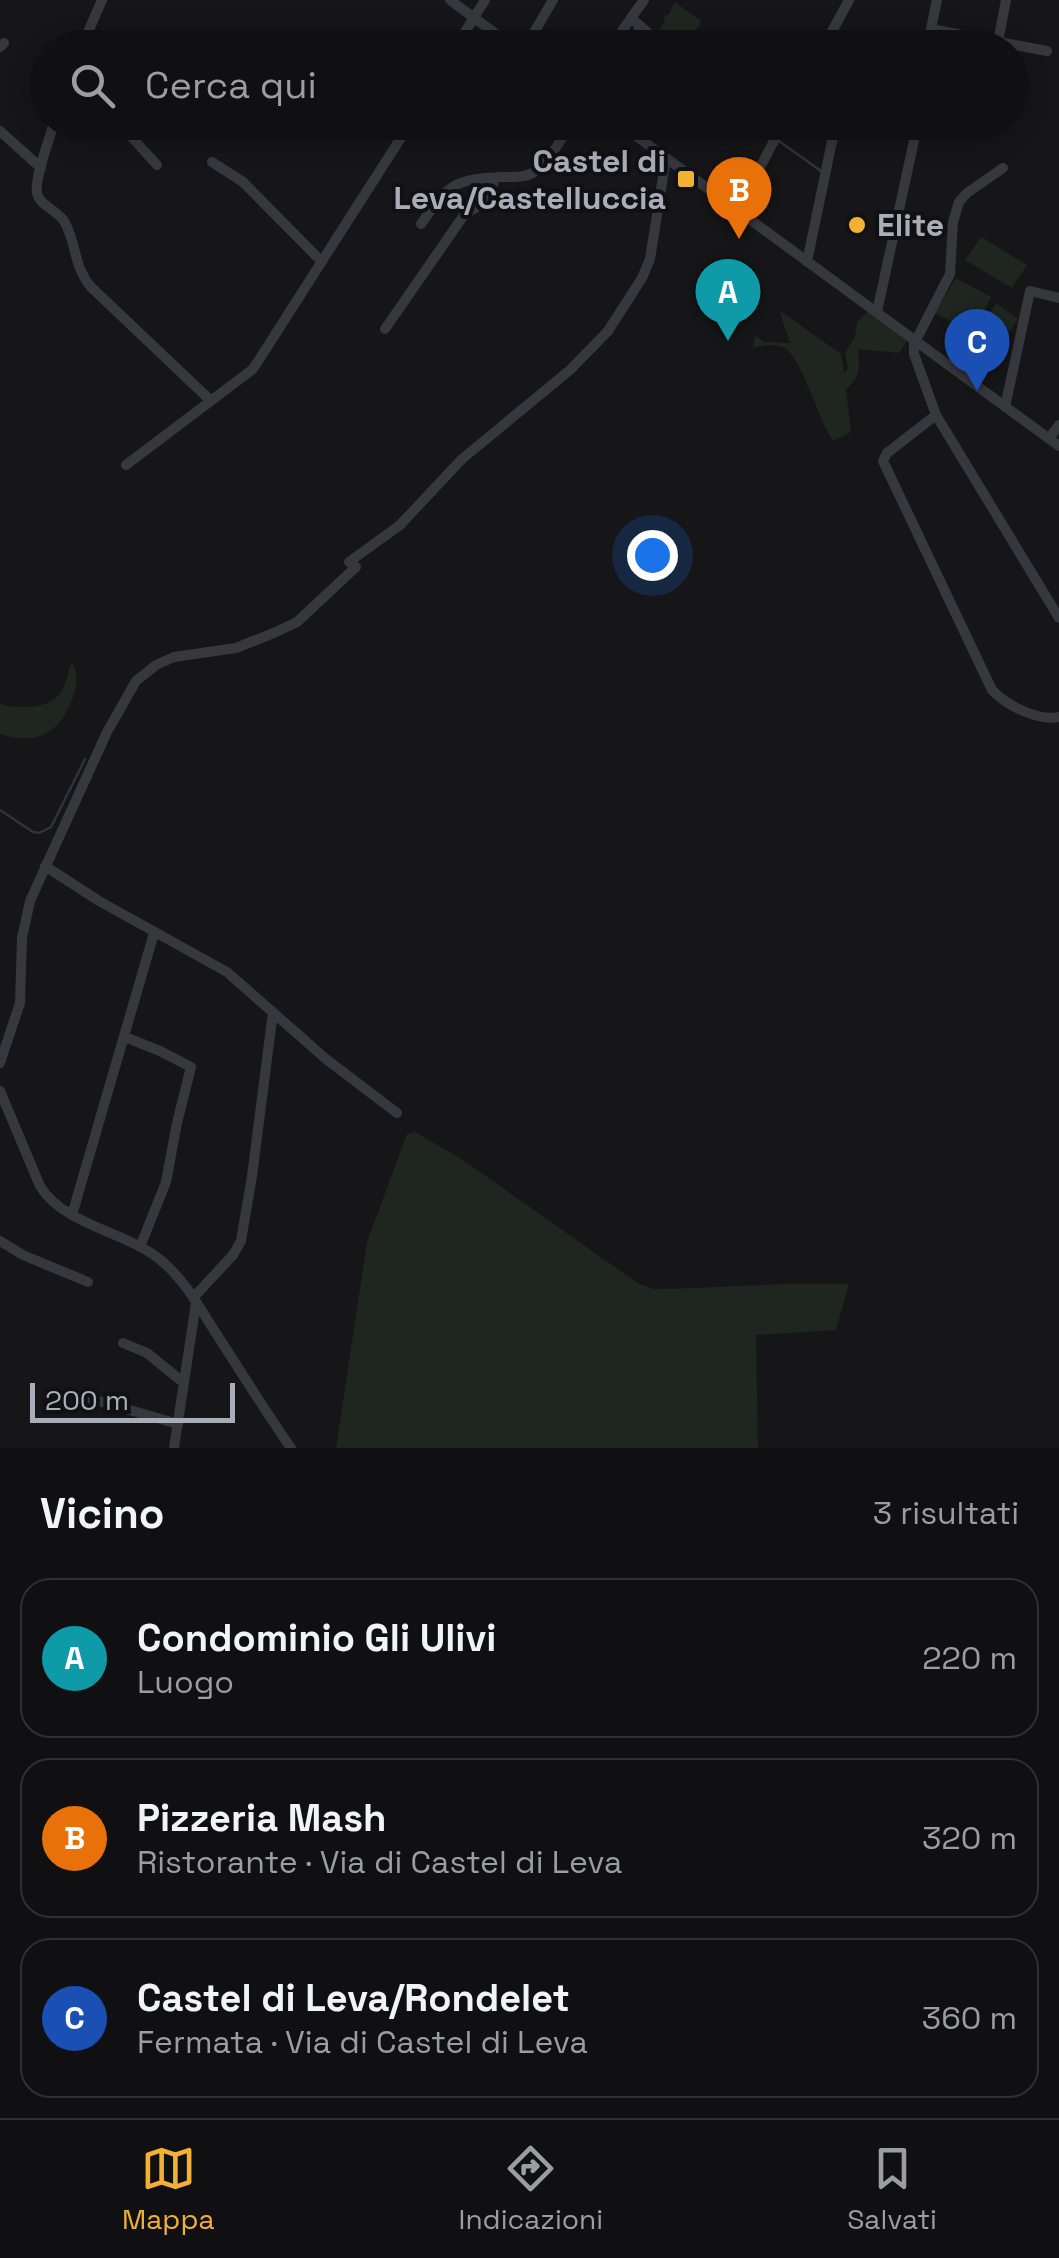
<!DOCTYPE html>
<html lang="it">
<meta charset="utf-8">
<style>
body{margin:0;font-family:"Space Grotesk",sans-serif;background:#1e1e20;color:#f1f3f6}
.scale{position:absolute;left:30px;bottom:25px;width:205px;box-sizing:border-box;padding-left:10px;border:5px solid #a8adb8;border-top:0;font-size:28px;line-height:35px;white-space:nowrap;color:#a8adb8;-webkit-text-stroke:8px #111113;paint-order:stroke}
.you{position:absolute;left:652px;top:555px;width:35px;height:35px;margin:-25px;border:8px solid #fff;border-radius:50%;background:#1a73e8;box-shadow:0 0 0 15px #1a73e833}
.badge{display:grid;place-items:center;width:65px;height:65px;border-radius:50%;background:#f2b134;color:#fff;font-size:32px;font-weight:700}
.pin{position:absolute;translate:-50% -82px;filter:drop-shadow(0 2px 5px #0008)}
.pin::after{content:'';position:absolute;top:52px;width:35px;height:30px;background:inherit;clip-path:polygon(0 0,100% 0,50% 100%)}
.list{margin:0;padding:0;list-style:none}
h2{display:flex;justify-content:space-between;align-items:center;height:130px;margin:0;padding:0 40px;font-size:42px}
h2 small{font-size:32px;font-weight:400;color:#9c9d9f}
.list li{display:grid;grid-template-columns:65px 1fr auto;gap:30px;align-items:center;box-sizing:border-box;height:160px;margin:0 20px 20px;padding:0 20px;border:2px solid #303032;border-radius:30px}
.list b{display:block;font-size:38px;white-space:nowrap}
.list p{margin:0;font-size:32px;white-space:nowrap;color:#9c9d9f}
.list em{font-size:32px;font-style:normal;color:#9c9d9f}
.icon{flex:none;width:55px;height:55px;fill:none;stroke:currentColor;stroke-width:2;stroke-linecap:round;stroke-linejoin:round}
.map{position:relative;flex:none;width:1059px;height:1448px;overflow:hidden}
.search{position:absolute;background:#101012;box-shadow:0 5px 25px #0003;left:30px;right:30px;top:30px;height:110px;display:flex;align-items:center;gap:25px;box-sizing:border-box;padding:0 35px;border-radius:55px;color:#9c9d9f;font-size:38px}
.sheet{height:670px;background:#101012}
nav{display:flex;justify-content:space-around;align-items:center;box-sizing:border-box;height:140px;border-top:2px solid #303032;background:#101012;font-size:28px;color:#9c9d9f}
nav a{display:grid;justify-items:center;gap:5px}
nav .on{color:#f2b134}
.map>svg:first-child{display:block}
.green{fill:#1e261f}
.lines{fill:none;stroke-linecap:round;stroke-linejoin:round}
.stream{stroke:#2c353c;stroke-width:2.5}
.minor{stroke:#37383d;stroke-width:10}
.poi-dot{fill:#f2b134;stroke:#111113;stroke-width:4}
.labels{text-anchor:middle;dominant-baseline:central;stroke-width:8;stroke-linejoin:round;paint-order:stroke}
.poi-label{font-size:32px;font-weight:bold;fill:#a8adb8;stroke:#111113;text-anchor:end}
</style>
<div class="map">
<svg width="1059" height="1448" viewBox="0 0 1059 1448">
<rect width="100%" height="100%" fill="#161618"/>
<path class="green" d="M676,3L701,21L700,25L693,32L692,36L679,47L659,31L665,20L664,16L669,14L673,5Z
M981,237L1027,265L1012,288L965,260Z
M956,278L991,297L973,334L935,313Z
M996,303L1018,319L990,362L969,346Z
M779,310L841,354L844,373L848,369L845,353L855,337L857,322L868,311L907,341L899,353L858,349C860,365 860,380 846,389L851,432L833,441C819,421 802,359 785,348C776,343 763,345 753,348L755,335L764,342L790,343Z
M72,661C79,674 77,687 72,700C58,735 36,745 0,734V704C19,709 50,710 61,692C67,682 68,670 72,661Z
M415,1132L463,1160L639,1284L654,1289H668L788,1284H849L836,1330L756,1335L758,1448H336L367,1242L407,1134Z"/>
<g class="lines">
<path class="stream" d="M634,28L657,48
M752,122L772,137
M779,141L821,171
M0,810L33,832L39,833L51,827L85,759"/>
<path class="minor" d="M450,0L515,48
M644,0L631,18L666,48
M931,29L1047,51
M998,42L1006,0
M0,47L4,43
M81,48L102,0
M455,48L485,0
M525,48L553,0
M610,48L631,18
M823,48L849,0
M927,48L937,0
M54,122C50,139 34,178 37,193C40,206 57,210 64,221C77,243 73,266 91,287L210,400
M118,122L157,165
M617,122L1059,446
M0,131L41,168
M212,162L243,182L322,262
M1003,168L967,193L959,202L953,222L950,274L914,344V354L936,415L887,453L883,461L992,690C1007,706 1038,721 1059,717
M737,211L784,122
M421,224C449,184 453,179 503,177C513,177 525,178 534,172C550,162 561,138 572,122
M807,262L836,122
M877,312L918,122
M385,329L464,215L491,198L494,178
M1005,407L1030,291L1059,298
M936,415L1059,618
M1049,439L1059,425
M126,465L253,369L411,122
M45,866L99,901L227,972L326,1059L397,1113
M125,1037L160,1051L191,1067L177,1123L166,1182L140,1247
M0,1063L20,1003L22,938L30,901L107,732L136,681L156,665L174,657L236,648L276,632L297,622L356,567L349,562L400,525L462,459L570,370L608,331L642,278L650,259L666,158
M0,1091L40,1186C65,1227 129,1231 164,1263C187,1283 202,1312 219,1338C243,1375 266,1412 291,1448
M72,1215L154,933
M0,1241L23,1255L88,1282
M193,1298L233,1255L241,1241L252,1176L273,1012
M123,1343L147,1353L184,1383
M78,1395L178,1424
M174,1448L196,1303"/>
</g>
<g class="poi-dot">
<rect x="676" y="169" width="20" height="20" rx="5"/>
<circle cx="857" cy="225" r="10"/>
</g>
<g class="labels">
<g class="poi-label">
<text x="666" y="161">Castel di<tspan x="666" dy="37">Leva/Castelluccia</tspan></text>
<text x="877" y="225" text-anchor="start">Elite</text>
</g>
</g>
</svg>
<div class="scale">200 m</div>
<div class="you"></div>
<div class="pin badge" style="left:728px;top:341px;background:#0f9aa8">A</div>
<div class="pin badge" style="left:739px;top:239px;background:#e8710a">B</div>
<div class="pin badge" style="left:977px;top:391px;background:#1a4fb4">C</div>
<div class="search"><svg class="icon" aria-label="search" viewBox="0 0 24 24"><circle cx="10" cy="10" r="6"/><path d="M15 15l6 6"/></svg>Cerca qui</div>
</div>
<section class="sheet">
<h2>Vicino<small>3 risultati</small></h2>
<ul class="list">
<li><span class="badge" style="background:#0f9aa8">A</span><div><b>Condominio Gli Ulivi</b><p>Luogo</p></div><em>220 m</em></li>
<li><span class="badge" style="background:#e8710a">B</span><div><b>Pizzeria Mash</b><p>Ristorante · Via di Castel di Leva</p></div><em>320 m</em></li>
<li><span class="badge" style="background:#1a4fb4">C</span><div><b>Castel di Leva/Rondelet</b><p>Fermata · Via di Castel di Leva</p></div><em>360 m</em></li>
</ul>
</section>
<nav>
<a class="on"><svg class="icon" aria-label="map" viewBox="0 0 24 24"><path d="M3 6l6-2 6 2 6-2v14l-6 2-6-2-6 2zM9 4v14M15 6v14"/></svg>Mappa</a>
<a><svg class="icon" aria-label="directions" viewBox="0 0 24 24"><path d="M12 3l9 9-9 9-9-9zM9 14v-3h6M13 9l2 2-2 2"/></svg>Indicazioni</a>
<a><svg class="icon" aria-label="saved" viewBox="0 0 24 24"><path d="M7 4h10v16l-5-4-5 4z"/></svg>Salvati</a>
</nav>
